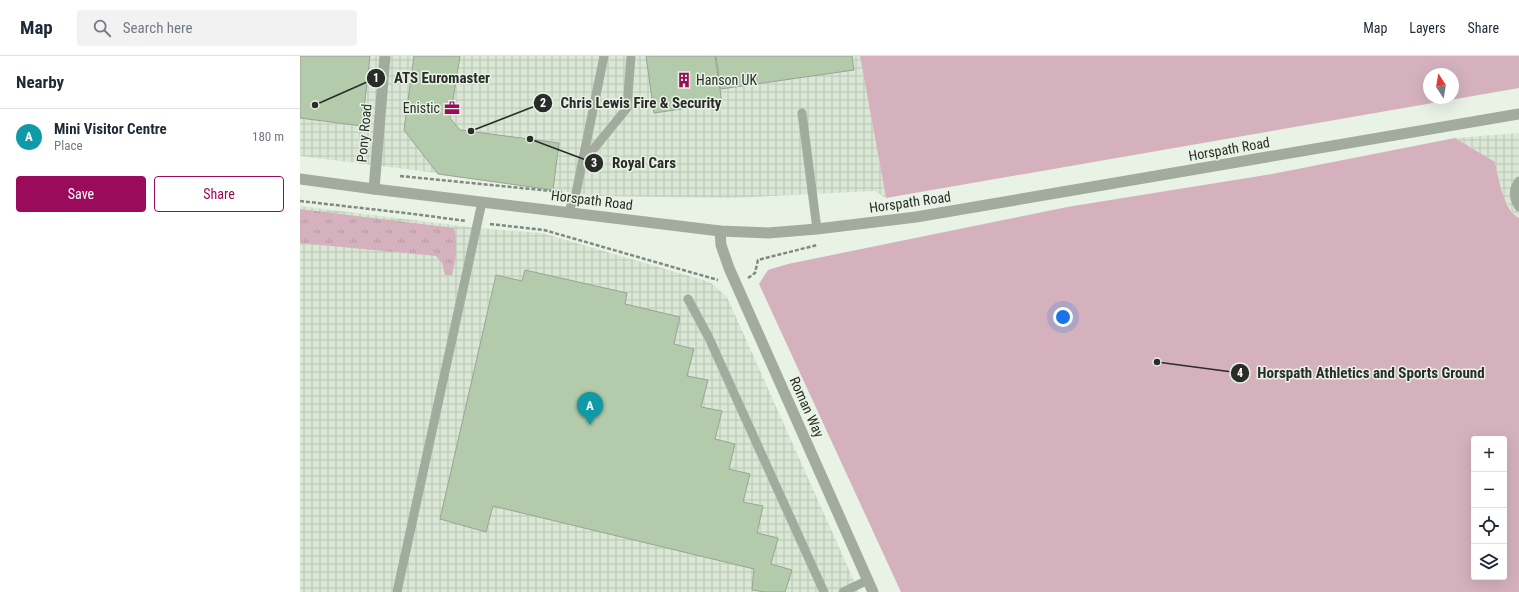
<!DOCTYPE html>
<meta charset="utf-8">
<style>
body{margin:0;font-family:"Roboto Condensed",sans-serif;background:#f2f2f3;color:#1f2937}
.controls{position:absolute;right:12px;bottom:12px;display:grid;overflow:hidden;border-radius:4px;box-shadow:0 4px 16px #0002}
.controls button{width:36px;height:36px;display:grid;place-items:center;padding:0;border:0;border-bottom:1px solid #e0e1e3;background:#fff;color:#1f2937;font:20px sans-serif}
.compass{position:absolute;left:1123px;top:12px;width:36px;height:36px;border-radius:50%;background:#fff;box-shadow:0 4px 16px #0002;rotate:348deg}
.you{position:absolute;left:763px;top:261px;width:14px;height:14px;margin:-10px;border:3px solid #fff;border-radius:50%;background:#1a73e8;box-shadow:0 0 0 6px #1a73e833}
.badge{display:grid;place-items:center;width:26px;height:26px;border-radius:50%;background:#9a0b5c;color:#fff;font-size:13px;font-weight:700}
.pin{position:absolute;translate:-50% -33px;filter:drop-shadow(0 1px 2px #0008)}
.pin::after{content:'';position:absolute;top:21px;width:14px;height:12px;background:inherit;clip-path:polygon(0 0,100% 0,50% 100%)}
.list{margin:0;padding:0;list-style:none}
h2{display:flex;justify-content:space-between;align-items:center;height:52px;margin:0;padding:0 16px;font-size:17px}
h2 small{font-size:13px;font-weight:400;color:#747a83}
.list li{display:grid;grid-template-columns:26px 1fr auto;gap:12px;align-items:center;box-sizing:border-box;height:56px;padding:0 16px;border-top:1px solid #e0e1e3}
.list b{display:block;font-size:15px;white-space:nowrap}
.list p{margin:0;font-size:13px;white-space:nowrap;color:#747a83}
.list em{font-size:13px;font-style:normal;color:#747a83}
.actions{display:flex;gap:8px;padding:12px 16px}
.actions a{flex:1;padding:9px 0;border:1px solid #9a0b5c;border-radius:4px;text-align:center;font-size:14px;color:#9a0b5c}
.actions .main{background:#9a0b5c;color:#fff}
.icon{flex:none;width:22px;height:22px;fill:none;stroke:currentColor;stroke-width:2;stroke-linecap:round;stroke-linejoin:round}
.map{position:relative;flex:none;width:1219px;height:536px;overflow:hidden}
header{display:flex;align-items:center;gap:24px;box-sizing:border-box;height:56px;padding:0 20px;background:#fff;border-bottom:1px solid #e0e1e3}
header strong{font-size:19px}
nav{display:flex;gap:22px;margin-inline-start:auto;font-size:14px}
.search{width:280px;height:36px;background:#f2f2f3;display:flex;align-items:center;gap:10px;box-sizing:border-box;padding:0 14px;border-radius:4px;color:#747a83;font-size:15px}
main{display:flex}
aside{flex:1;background:#fff}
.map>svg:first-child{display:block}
.industrial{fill:url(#industrial-grid)}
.grass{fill:url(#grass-tufts)}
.garden{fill:#d4b1bd;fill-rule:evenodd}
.building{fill:#b3cbab;stroke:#9aa297}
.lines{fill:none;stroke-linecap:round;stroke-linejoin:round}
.path{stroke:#828880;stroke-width:2.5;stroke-dasharray:4 2;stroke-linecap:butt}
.service{stroke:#a1ac9e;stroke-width:9}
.minor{stroke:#a1ac9e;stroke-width:11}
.tertiary{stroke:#a1ac9e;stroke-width:11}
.labels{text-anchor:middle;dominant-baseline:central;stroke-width:3;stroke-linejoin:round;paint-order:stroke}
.poi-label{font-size:14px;fill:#292c28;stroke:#e8f2e5;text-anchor:start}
.street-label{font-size:14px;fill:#292c28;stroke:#e8f2e5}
.leader{fill:none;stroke:#292c28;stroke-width:1.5}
.callout-dot{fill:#292c28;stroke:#e8f2e5;stroke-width:1.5}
.mark-label{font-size:12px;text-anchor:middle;font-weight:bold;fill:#fff}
.callout-label{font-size:15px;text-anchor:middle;font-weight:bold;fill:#292c28;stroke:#e8f2e5;stroke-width:3;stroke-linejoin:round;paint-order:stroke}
</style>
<header>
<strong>Map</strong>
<div class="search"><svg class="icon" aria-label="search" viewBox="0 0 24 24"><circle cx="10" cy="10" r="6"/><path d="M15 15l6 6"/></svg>Search here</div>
<nav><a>Map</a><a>Layers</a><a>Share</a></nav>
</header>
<main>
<aside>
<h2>Nearby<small></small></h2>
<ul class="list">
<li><span class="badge" style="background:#0f9aa8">A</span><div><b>Mini Visitor Centre</b><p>Place</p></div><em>180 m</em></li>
</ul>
<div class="actions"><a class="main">Save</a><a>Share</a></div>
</aside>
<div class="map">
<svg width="1219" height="536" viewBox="0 0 1219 536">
<defs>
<pattern id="industrial-grid" width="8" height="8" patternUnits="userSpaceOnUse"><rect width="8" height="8" fill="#d9e7d4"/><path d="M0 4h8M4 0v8" fill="none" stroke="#bac6b6"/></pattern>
<pattern id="grass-tufts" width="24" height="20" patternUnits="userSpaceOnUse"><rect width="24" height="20" fill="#d4b1bd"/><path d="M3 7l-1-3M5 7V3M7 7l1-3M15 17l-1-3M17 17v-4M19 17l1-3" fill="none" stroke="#b698a2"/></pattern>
</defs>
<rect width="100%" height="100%" fill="#e8f2e5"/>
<path class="industrial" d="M0,0H560L586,142L574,135L431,142L295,140L138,117L0,100Z
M1219,77V162L1215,160L1204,143L1195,106L1155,82Z
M0,150L177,172L242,177L410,226L427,241L559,536H0Z"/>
<path class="grass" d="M0,153L154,172C158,189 156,203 152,219H145L142,207L136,200L0,187Z"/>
<path class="garden" d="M560,0H1219V32L586,142ZM1129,18H1153V42H1129Z
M1155,82L1195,106C1199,122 1203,154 1219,162V536H601L459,228L468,214L488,208L767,151L972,118ZM1174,383H1204V521H1174Z"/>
<path class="building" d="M0,0H70L62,70L0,62Z
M114,0H160L150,62L160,74L259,87L253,134L138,118L104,74Z
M346,0H415L422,47L354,57Z
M416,0H552L554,14L421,33Z
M225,214L327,237L325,248L380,261L374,288L394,293L387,320L408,324L401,351L422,355L415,383L435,388L429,413L450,418L443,446L463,450L457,477L478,482L471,508L492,514L485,536H465L452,534L454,513L193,450L186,476L140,463L196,219L222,225Z"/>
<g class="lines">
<path class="path" d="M100,120L262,136
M0,145L114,158L166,165
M190,168L244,174L418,224
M448,222L455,217L458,204L517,189"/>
<path class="service" d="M502,57L517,173
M283,106L327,52L331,0
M1219,125C1213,133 1213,142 1219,151
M268,157L276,137L304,0
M388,243L409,282L524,536
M97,536L182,146
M543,536L568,524"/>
<path class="minor" d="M74,133L85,0
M420,175L421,189L429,212L573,536"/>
<path class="tertiary" d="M0,123L74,133L420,175L468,177L517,173L616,161L1219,58"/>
</g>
<defs>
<g id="building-bare" transform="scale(1.2)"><path d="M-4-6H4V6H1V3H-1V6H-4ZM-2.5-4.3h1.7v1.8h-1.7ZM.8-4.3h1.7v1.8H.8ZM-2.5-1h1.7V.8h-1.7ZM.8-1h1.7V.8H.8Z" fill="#9a0b5c" stroke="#e8f2e5" stroke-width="2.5" paint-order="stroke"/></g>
<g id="office-bare" transform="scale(1.2)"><path d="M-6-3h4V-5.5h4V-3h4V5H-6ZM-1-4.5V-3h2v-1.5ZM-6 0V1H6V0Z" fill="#9a0b5c" stroke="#e8f2e5" stroke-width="2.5" paint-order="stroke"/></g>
</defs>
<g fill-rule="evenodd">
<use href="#building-bare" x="384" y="24"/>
<use href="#office-bare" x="152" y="52"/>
</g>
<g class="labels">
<g class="poi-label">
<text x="396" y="24">Hanson UK</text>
<text x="140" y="52" text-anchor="end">Enistic</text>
</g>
<g class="street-label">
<text transform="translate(64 77) rotate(-85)">Pony Road</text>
<text transform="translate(929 93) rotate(-10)">Horspath Road</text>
<text transform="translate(292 144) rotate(7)">Horspath Road</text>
<text transform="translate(610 146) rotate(-8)">Horspath Road</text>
<text transform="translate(507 351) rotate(66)">Roman Way</text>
</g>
</g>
<path class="leader" d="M15 49L76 22M171 75L243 47M230 83L294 107M857 306L940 317"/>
<g class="callout-dot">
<circle cx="15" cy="49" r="4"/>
<circle cx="171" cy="75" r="4"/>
<circle cx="230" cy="83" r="4"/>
<circle cx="857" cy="306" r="4"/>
<circle cx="76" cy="22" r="10"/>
<circle cx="243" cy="47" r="10"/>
<circle cx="294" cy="107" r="10"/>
<circle cx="940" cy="317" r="10"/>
</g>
<g class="mark-label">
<text x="76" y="26">1</text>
<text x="243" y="51">2</text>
<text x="294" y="111">3</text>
<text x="940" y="321">4</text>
</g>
<g class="callout-label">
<text x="142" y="27">ATS Euromaster</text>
<text x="341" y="52">Chris Lewis Fire &amp; Security</text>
<text x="344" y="112">Royal Cars</text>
<text x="1071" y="322">Horspath Athletics and Sports Ground</text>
</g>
</svg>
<div class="controls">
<button>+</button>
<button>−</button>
<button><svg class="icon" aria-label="locate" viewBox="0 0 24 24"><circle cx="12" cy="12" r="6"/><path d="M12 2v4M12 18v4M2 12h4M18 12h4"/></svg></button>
<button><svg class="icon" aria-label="layers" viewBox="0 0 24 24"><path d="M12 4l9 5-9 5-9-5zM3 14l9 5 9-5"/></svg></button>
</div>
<svg class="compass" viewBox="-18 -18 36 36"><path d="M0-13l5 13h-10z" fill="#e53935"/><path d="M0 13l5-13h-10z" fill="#747a83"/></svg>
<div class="you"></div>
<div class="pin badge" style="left:290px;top:369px;background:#0f9aa8">A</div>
</div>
</main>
